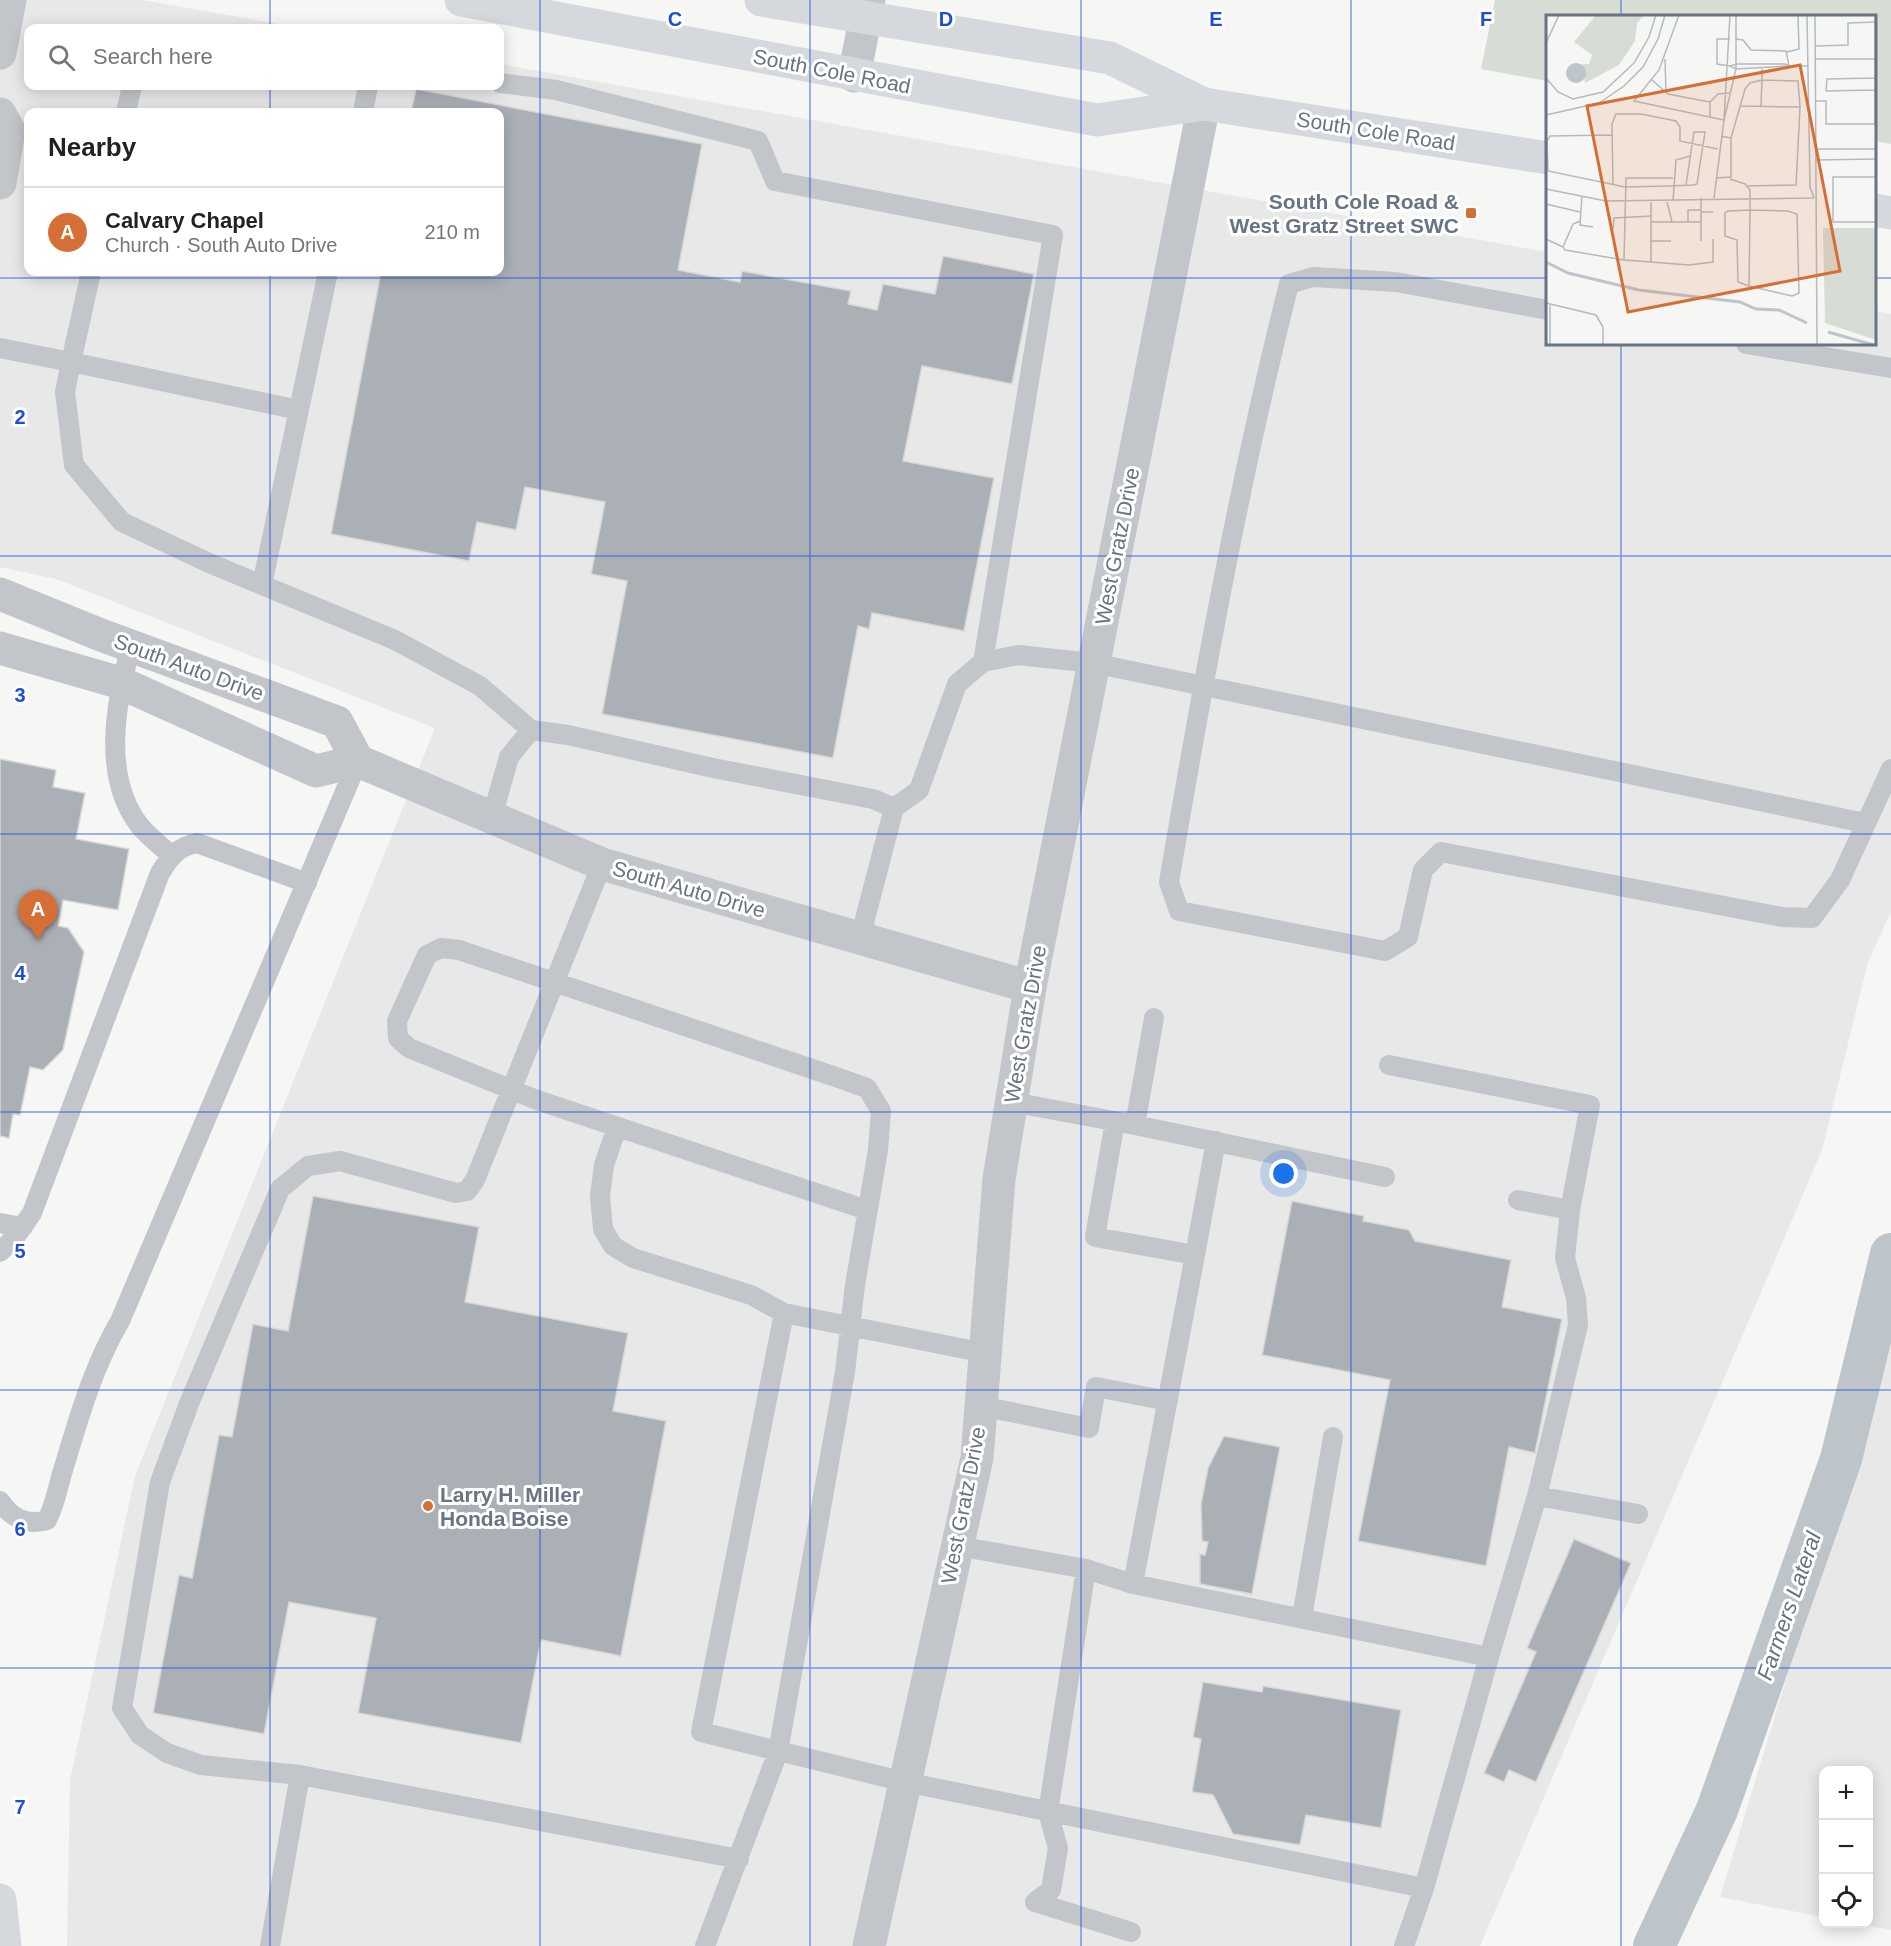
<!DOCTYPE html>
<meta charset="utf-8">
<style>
body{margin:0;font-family:Helvetica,sans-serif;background:#f2f2f2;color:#222}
.controls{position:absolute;right:18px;bottom:18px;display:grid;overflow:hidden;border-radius:12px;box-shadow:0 3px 15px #0003}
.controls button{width:54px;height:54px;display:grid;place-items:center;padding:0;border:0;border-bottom:2px solid #e0e0e0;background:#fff;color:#222;font:30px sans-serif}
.you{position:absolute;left:1284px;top:1174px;width:21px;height:21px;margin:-15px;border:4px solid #fff;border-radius:50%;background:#1a73e8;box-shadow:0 0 0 9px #1a73e833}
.badge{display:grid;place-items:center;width:39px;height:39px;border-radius:50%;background:#d66f35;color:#fff;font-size:20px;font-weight:700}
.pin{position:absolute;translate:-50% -50px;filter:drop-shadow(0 2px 3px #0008)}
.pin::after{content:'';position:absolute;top:32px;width:21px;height:18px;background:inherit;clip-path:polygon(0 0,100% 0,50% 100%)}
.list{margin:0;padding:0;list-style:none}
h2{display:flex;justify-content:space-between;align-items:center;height:78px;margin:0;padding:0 24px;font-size:26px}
h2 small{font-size:20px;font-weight:400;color:#767676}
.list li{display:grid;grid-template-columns:39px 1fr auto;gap:18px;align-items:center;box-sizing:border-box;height:90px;padding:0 24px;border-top:2px solid #e0e0e0}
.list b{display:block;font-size:22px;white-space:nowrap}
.list p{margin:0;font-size:20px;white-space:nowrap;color:#767676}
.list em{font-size:20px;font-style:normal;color:#767676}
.icon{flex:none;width:33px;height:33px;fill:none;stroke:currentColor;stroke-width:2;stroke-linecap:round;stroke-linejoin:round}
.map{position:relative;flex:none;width:1891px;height:1946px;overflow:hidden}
.search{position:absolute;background:#fff;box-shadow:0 3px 15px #0003;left:24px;top:24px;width:480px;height:66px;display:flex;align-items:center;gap:15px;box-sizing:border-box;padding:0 21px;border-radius:12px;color:#767676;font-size:22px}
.panel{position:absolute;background:#fff;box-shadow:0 3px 15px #0003;left:24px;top:108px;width:480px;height:168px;border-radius:12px}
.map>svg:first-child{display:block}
.built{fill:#e7e8e7;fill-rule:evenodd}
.green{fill:#d7ddd5}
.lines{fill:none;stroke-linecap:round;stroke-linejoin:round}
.canal{stroke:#bdc4ca;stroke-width:42}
.building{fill:#abb0b7;stroke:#d8d8d6;stroke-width:1.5}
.lane{stroke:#c2c5c9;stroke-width:20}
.street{stroke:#c2c5c9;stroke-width:33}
.primary{stroke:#d5d8dc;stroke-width:33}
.highway{stroke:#d5d8dc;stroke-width:33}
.grid{fill:none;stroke:#1d4ed8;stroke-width:1.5;stroke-opacity:0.55}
.poi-dot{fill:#d66f35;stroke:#fff;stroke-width:2}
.labels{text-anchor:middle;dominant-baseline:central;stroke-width:6;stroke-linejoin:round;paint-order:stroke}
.street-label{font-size:21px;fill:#687383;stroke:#fff}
.poi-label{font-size:21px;font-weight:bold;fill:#687383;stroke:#fff;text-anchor:end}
.water-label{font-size:22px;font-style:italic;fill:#63747f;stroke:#fff}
.inset-river{fill:none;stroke:#bdc4ca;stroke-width:3}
.inset-road{fill:none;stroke:#b4bac0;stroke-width:1.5}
.view{fill:#d66f35;fill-opacity:0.15;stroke:#d66f35;stroke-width:3}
.inset-edge{fill:none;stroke:#687383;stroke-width:3}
.grid-label{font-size:20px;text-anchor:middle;font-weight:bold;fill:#1d4ed8;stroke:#fff;stroke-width:6;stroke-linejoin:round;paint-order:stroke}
</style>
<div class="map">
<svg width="1891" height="1946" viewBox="0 0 1891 1946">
<rect width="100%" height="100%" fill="#f6f7f4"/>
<path class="built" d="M0,0H142L301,28H28V86H500V64L1547,252L1548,344H1874L1875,311L1891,314V912L1868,962L1822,1150L1480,1946H67L70,1780L135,1476L435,728L56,579L0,567ZM28,112H500V272H28Z
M1891,1333V1930L1859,1924H1868V1770H1824L1823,1917L1720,1897Z"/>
<path class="green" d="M1495,0H1891V144L1875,141L1874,16H1548L1547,81L1481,69Z"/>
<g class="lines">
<path class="canal" d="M1654,1946L1717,1810L1841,1459L1891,1254"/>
</g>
<path class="building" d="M416,89L702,144L678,270L740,282L742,271L851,291L848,304L877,310L883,284L935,294L943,256L1034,274L1012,384L922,366L903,461L994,478L964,631L872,613L869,629L858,626L833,758L602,714L627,581L591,574L605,502L525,487L516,530L477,522L469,561L331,534L381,272H500V112H411Z
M0,759L56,770L53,787L85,793L76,839L129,849L118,910L63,900L58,926L68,928L84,952L63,1050L43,1070L30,1067L20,1115L13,1114L9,1138L0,1136Z
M313,1196L479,1227L465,1302L628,1333L613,1411L666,1421L621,1656L541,1640L521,1743L358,1713L376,1618L289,1602L264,1734L153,1713L179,1575L192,1578L219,1435L232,1437L253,1324L288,1331Z
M1292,1201L1364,1216L1363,1221L1409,1230L1415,1241L1511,1260L1502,1307L1562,1319L1535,1453L1509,1447L1486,1566L1358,1541L1390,1380L1262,1355Z
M1224,1436L1280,1447L1252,1594L1200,1584V1554L1205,1555L1208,1542L1202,1541L1201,1504L1208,1468Z
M1574,1539L1631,1563L1536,1782L1509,1770L1504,1782L1484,1773L1536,1652L1527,1648Z
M1203,1682L1262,1692L1263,1686L1401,1710L1381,1828L1306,1815L1300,1845L1233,1834L1213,1795L1192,1792L1201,1739L1193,1737Z"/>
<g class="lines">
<path class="lane" d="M500,83L556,90L758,141L775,181L1053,235L983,662
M126,112L132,86
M363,112L368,86
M91,272L71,362L299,410
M1548,310L1396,282L1313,277L1289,284C1239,481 1203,682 1169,882L1179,911L1385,951L1408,937L1423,870L1441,852L1782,917L1812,918L1840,880L1891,769
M1746,344L1891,368
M0,348L71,362L65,392L74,465L122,522L209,563L395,640L480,686L531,730
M262,585L328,272
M131,646C116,701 101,777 140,826C149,837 161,846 171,855
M894,808L919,790L957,684L983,662L1018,655L1093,663L1865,823
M492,817L509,757L531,730L568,735L713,768L873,799L894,808L860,938
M602,864L475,1180L467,1191L456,1193L340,1161L308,1166L280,1189L190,1401L160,1482L122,1708L140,1735L167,1753L201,1765L300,1775L739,1859
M1012,1102L1135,1125L1154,1018
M1115,1121L1095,1237L1195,1255L1216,1141
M1135,1125L1385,1177
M617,1127L604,1165L600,1196L603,1229L613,1246L633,1258L751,1295L784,1313L985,1353
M1518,1200L1570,1210
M0,1223L23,1227
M0,1252L16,1236L32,1213L160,873C170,857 177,847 197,843L307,883
M784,1313L701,1732L905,1782L1424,1888L1489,1657
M981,1406L1089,1428L1096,1387L1168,1401
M1537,1496L1638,1514
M0,1501C11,1518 28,1526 47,1520C56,1503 58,1485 64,1467C79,1417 93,1367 120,1321L358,761
M958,1546L1086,1569L1133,1584L1489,1657L1537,1496L1578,1325L1576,1298L1565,1258L1570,1210L1590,1105L1389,1065
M1133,1584L1195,1255
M1302,1617L1333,1437
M1035,1902L1051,1890L1058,1848L1048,1812L1086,1569
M1035,1902L1131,1932
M270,1946L300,1775
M705,1946L778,1752L845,1372L855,1285L878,1150L881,1111L867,1088L833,1076L459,950L441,948L427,955L397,1021L398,1038L409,1048L537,1100L867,1210
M1404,1946L1424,1888"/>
<path class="street" d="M0,53L10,0
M854,76L869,0
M0,114L9,130L0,183
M0,594L101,635L337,722L358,761L316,771L121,683L0,648
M358,761L602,864L1030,987
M869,1946L977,1458L999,1179L1030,987L1204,104"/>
<path class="primary" d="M461,0L1097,120L1204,104L1548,158
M761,0L1110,58L1204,104
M1874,210L1891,213"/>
<path class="highway" d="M0,1900L5,1946"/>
</g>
<path class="grid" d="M270,0V28M540,0V1946M810,0V1946M1081,0V1946M1351,0V1946M1621,0V16M270,86V112M270,272V1946M0,278H1548M1874,278H1891M1621,344V1946M0,556H1891M0,834H1891M0,1112H1891M0,1390H1891M0,1668H1891"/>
<g class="poi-dot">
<rect x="1465" y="207" width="12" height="12" rx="3"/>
<circle cx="428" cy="1506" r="6"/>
</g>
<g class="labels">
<g class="street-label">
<text transform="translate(832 71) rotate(11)">South Cole Road</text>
<text transform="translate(1376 131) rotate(9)">South Cole Road</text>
<text transform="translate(1117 546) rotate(-79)">West Gratz Drive</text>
<text transform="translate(189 667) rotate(20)">South Auto Drive</text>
<text transform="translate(689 889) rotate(16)">South Auto Drive</text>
<text transform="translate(1025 1024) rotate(-80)">West Gratz Drive</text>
<text transform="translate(963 1505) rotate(-79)">West Gratz Drive</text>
</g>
<g class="poi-label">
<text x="1459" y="201">South Cole Road &amp;<tspan x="1459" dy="24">West Gratz Street SWC</tspan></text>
<text x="440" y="1494" text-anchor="start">Larry H. Miller<tspan x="440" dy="24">Honda Boise</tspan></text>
</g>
<g class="water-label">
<text transform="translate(1789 1606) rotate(-71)">Farmers Lateral</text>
</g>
</g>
<g transform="translate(1546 15)">
<rect width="330" height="330" fill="#f6f7f4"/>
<path d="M50,0H98L91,8L89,26L73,50L39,68L36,49H43L46,40L28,27ZM277,213H330V325L279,308Z" fill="#d7ddd5"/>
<path d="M20 58a10 10 0 1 1 20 0a10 10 0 1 1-20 0Z" fill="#bdc4ca"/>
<path class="inset-river" d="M0,247L22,258L93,275L194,287L210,294L233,295L261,308M282,317L328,330"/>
<path class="inset-road" d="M133,0L113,55L88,86L178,105L168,183M184,0L178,105L190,54V0M261,0L264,172L268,183M269,0L271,330M190,24L197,25L205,35L240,36L243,51H262M0,28L13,0M270,31L302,30V8L330,7M241,37L253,34L252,0M119,44L120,78M269,44H329M191,49H239L243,51L190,54L184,51ZM184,51L171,49V24H184M0,63L12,77L27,84L57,77L88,48L103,22L110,0M329,63L281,64L280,76L329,75M106,65L122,79L164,87V102M270,86H280V109H329V0M164,87L172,79L183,78M195,91L254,92L250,170L202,171M215,91L216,65L252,66L254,92M0,100L53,88L78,71L97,52L112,24L119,0M66,120L4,121L1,126L2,156L79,172L122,171L147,170L151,169L159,117H148L140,170M185,123L199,74L204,68L216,65V54M270,134H330M269,145L330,144M330,162H287V207H330M170,163L185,162V123L175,121M184,164L199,169L204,175V195L203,271L246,281L253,278L251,199L242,196L204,195L182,196L179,198V221L191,225L192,267L203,271M67,170L66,109L70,99H95L130,106L134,112V126L172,134M0,174L60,186L268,183M36,181L34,210L47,212M155,183V197H167M127,186L130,145L144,141M105,187V247L143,250L167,247V224M121,187L126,207M0,189L34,197M34,206L27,209L17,232L19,235L78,245M105,207H142M155,207H142V195H155M67,214L68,203L106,201M0,224L17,232M105,226H125M155,226V197M105,247L78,245L80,163H127M0,288L50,300L57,312V330M4,289V330"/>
<path class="view" d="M254,50L294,256L82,297L41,91Z"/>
<rect width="330" height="330" class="inset-edge"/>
</g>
<g class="grid-label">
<text x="675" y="26">C</text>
<text x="946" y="26">D</text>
<text x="1216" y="26">E</text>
<text x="1486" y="26">F</text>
<text x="20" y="424">2</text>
<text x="20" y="702">3</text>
<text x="20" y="980">4</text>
<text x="20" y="1258">5</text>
<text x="20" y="1536">6</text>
<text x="20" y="1814">7</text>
</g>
</svg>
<div class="controls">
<button>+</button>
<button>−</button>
<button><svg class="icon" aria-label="locate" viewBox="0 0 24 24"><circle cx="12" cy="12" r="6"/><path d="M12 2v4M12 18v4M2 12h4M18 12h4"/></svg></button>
</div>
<div class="you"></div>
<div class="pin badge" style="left:38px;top:940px">A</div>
<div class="search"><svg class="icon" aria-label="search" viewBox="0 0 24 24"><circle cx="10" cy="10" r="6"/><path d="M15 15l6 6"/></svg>Search here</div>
<section class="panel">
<h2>Nearby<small></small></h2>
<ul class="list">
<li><span class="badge">A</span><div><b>Calvary Chapel</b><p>Church · South Auto Drive</p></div><em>210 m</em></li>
</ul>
</section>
</div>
